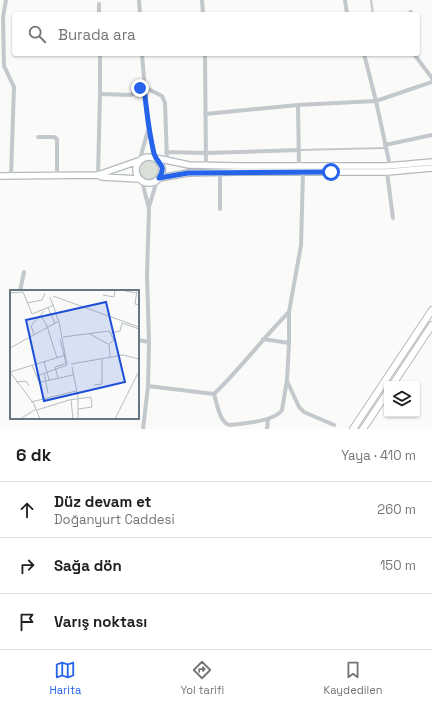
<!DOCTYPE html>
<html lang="tr">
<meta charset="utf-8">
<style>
body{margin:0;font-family:"Space Grotesk",sans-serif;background:#f2f2f2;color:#202124}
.controls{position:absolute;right:12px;bottom:12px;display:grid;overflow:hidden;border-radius:4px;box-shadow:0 1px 3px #0004}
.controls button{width:36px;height:36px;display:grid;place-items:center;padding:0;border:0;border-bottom:1px solid #e0e0e0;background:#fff;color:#202124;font:20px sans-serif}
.stop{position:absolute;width:12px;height:12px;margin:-9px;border:3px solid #2563eb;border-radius:50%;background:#fff}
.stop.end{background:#2563eb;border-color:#fff;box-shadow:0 1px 4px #0008}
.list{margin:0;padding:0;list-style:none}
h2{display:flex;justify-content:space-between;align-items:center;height:52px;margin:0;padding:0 16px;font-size:17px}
h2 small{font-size:13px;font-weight:400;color:#757577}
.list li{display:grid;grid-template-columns:26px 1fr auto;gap:12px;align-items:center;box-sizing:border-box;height:56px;padding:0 16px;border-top:1px solid #e0e0e0}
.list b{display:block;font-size:15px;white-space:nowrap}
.list p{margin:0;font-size:13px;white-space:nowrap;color:#757577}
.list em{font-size:13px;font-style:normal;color:#757577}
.icon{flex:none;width:22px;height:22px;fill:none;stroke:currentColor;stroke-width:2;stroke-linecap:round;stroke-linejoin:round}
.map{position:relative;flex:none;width:432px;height:429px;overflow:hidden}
.search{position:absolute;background:#fff;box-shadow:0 1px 3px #0004;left:12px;right:12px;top:12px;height:44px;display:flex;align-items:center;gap:10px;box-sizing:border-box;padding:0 14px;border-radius:4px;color:#757577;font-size:15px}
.sheet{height:220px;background:#fff}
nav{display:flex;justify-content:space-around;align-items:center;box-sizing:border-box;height:56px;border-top:1px solid #e0e0e0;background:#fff;font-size:11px;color:#757577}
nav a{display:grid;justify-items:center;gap:2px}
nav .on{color:#2563eb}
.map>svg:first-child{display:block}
.green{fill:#dadfd7}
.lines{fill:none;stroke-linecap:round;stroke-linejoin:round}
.secondary-casing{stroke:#b3babf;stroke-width:8}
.primary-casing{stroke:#b5babe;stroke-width:8}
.lane{stroke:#c3c8cc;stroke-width:2}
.street{stroke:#c3c8cc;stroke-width:4}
.secondary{stroke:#fff;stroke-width:5.5}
.primary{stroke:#fff;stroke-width:6}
.route{stroke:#2563eb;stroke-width:5}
.inset-road{fill:none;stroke:#b5bdc2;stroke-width:1}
.view{fill:#1d4ed8;fill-opacity:0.15;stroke:#1d4ed8;stroke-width:2}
.inset-edge{fill:none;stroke:#657683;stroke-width:2}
</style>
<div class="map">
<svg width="432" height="429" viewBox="0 0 432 429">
<rect width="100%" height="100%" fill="#fafaf8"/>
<path class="green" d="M138 170a11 11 0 1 1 22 0a11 11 0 1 1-22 0Z"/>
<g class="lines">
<g class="secondary-casing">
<path id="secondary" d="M136 170a13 13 0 1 1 26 0a13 13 0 1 1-26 0Z
M156,158L189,165L236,166H387L432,162
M98,175L138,161
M0,176L98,175L102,177L139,179
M159,178L188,173L237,172H387L432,168"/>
</g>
<g class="primary-casing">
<path id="primary" d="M393,384L432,325
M353,429L432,310
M363,429L387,393"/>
</g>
<path class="lane" d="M371,0L373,14
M299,150L386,148"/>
<path class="street" d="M6,0L3,17L4,66L14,87L11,176
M139,0L140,14
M202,0L203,14
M345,0L347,14
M99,4V14
M408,14L411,12
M142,54L148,127L155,158
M205,54L206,165
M364,54L376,101L390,166
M414,54L432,78
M100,94L131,95L144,87L162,96L165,103L167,161
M298,105L299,166
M205,114L298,105L376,101L432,82
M38,137H54L57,139V176
M385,145L432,135
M166,152L206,153L299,150
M140,159L148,130
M220,172V209
M387,172L393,218
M98,175L100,94V54
M142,181L149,209L147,275L149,342L148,386L143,429
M149,207L157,180
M20,291L24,272
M263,339L289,343
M138,340L149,342
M287,381L299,407L304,412L334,425
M148,386L214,394
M214,394C217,403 219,421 229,425C242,424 275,421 282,410L287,380L289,343V312L301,245L303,172
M214,394C241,368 263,338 289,312
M267,429L268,419"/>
<use href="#secondary" class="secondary"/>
<use href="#primary" class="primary"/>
</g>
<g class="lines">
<path class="route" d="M140,88L144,87C146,106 148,125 152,144C153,148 153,152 155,156C158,164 167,165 159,178L188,173L331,172"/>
</g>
<g transform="translate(10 290)">
<rect width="129" height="129" fill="#fafaf8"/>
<path class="inset-road" d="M111,0L126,3M127,0L125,14L129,15M0,3L13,2L22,24L44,15M93,5L104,7L105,0M43,6L129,37M40,7L49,32L57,75M17,13L32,10L35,3M38,18L45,33M31,26L37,36L47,68M101,43L110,41L112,33L129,39M24,44L21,36L34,21M80,44L98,54M53,47L99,41L104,50L99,54M50,49L56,73M99,54L100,67M0,58L49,31M34,71L39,90M61,74L113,65L129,69M22,75L29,92M62,77L68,107V129M0,82L56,65M0,82L24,114L30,129M34,83L38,103M27,86L57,75M48,88L45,77L57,73M6,92L16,91L19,96M31,92L63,85M84,95L92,94V68M61,110L63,129M21,112L66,101M27,120L59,110L81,107L82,117L68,119M10,129L26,119M105,129L129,81"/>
<path class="view" d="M96,12L115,92L34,111L16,30Z"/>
<rect width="129" height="129" class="inset-edge"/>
</g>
</svg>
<div class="controls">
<button><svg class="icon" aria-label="layers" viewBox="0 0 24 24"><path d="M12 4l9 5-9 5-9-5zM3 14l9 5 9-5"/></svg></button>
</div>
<div class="stop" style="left:331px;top:172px"></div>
<div class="stop end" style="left:140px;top:88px"></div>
<div class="search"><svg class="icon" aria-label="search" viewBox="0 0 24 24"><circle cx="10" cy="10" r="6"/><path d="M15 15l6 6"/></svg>Burada ara</div>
</div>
<section class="sheet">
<h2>6 dk<small>Yaya · 410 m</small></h2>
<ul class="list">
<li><svg class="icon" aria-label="ahead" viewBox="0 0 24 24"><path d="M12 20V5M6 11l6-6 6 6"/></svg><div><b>Düz devam et</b><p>Doğanyurt Caddesi</p></div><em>260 m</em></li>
<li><svg class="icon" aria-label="right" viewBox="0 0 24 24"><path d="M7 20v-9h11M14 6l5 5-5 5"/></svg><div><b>Sağa dön</b></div><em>150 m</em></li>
<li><svg class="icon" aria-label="arrive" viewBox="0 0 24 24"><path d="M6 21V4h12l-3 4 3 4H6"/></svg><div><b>Varış noktası</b></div></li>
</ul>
</section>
<nav>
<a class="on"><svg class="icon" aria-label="map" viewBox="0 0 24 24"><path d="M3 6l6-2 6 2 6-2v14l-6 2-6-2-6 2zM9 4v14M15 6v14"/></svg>Harita</a>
<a><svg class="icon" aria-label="directions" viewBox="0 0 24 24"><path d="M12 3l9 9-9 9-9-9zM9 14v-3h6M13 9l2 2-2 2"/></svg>Yol tarifi</a>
<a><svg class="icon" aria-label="saved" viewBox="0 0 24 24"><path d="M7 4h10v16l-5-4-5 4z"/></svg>Kaydedilen</a>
</nav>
